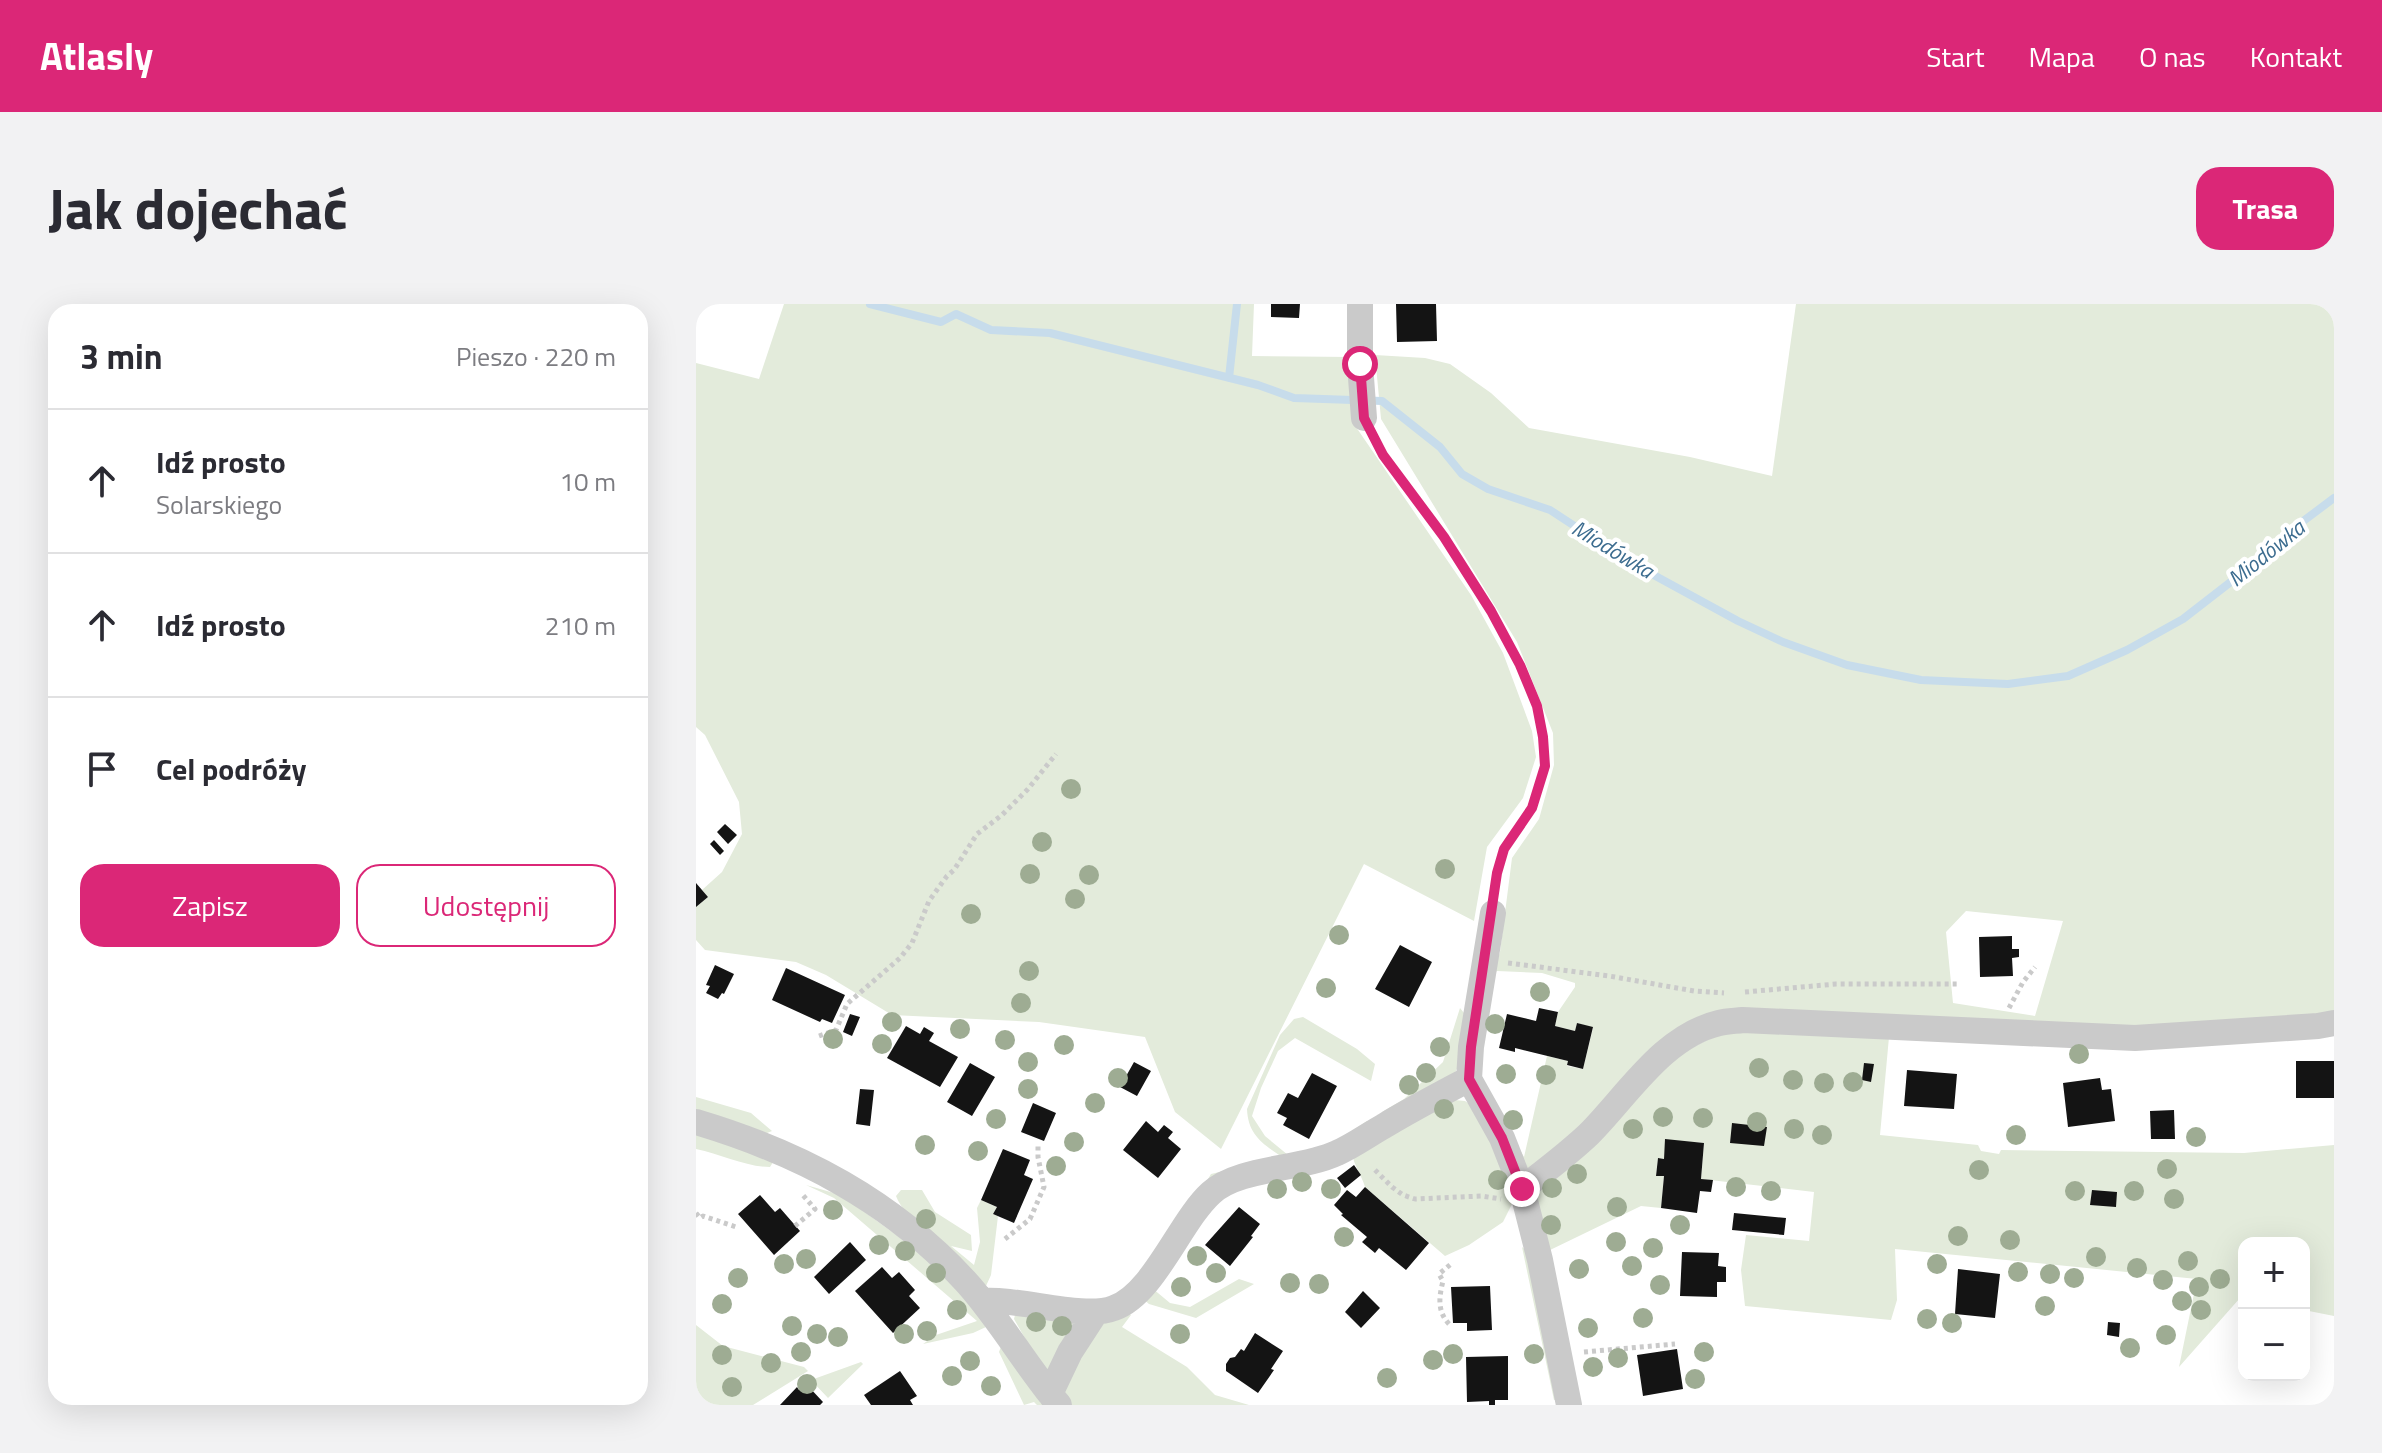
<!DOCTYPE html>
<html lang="pl">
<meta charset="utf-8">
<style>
body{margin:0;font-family:"Titillium Web",sans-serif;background:#f2f2f3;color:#2b2b33}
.controls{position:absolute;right:24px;bottom:24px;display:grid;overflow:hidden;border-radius:16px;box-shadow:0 8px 32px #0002}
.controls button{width:72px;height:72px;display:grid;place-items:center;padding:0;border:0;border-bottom:2px solid #e1e1e2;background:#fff;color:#2b2b33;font:40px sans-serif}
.stop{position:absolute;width:24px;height:24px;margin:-18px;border:6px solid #db2777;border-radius:50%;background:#fff}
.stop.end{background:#db2777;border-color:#fff;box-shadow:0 2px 8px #0008}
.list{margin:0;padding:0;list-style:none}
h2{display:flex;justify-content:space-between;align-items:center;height:104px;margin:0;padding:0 32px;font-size:34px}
h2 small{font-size:26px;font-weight:400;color:#7c7c81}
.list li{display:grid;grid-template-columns:52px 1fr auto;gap:24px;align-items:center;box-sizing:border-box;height:144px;padding:0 32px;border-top:2px solid #e1e1e2}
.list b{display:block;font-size:30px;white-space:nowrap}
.list p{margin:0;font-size:26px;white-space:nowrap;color:#7c7c81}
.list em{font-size:26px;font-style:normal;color:#7c7c81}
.actions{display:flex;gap:16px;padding:24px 32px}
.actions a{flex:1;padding:18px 0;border:2px solid #db2777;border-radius:24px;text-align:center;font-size:28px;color:#db2777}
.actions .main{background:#db2777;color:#fff}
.icon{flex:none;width:44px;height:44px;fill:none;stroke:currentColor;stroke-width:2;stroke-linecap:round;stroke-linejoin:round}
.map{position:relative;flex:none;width:1638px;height:1101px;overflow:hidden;border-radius:24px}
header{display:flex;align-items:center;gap:48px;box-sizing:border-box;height:112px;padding:0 40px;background:#db2777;color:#fff}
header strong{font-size:38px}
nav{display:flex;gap:44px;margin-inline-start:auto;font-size:28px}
.intro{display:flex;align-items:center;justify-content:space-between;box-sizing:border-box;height:192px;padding:0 48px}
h1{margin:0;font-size:56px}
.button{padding:20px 36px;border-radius:24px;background:#db2777;color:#fff;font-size:28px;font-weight:700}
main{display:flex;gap:48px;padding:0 48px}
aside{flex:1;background:#fff;border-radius:24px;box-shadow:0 8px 32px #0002}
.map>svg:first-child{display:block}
.green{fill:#e3ebdb;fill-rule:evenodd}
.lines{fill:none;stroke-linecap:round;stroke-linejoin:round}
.stream{stroke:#c7dceb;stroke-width:8}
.building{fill:#141414}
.path{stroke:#cacaca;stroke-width:5;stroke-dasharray:4 4;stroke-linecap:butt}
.minor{stroke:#cacaca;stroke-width:26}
.tree{fill:#9eac93}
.route{stroke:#db2777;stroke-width:10}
.labels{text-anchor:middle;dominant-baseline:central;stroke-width:8;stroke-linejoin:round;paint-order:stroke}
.water-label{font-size:22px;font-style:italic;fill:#3c6c8f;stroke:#fff}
</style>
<header>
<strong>Atlasly</strong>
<nav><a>Start</a><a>Mapa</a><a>O nas</a><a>Kontakt</a></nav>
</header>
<div class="intro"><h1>Jak dojechać</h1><a class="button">Trasa</a></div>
<main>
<aside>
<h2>3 min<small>Pieszo · 220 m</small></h2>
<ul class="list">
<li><svg class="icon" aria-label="ahead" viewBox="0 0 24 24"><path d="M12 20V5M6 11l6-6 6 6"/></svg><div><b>Idź prosto</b><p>Solarskiego</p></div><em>10 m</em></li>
<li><svg class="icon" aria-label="ahead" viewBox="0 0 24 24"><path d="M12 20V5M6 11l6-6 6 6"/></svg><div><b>Idź prosto</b></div><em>210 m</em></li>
<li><svg class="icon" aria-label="arrive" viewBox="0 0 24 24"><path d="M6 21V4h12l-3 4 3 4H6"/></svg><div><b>Cel podróży</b></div></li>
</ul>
<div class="actions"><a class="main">Zapisz</a><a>Udostępnij</a></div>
</aside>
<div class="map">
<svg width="1638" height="1101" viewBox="0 0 1638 1101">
<rect width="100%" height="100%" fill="#fff"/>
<path class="green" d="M88,0H558L556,52L656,53L660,123L775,291L807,349L836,427L840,453L827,494L791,543L778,617L668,560L525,845L479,808L449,733L343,718L196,711L130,671L100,658L9,646L0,636V603L12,593L6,586L26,568L46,530L43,498L9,431L0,423V59L63,75Z
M1100,0H1638V709L1439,726L1023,713L922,789L829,870L790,785L828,853L851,752L872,757L871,762L887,765L897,724L881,719L879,727L859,722L862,708L879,683V679L846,669L801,667L797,670L804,648L816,554L843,515L858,461L857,429L821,338L685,115L679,51L729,54L754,60L795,89L833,124L994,153L1076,172ZM1270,607L1367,617L1339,712L1257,699L1250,628Z
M764,704L768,709L763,760L759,769L693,812L686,808L708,795L747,758Z
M607,713L661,745L679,760L675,777L599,734L582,747L565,784L556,812L569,832L592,851L635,841L671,817L676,820C658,832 642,844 621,850C590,859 554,860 524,875C513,881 505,890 497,900L515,870L586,853C567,840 552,831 551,805L584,731L598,715Z
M1033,725L1193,733L1184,831L1282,841L1285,847L1303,850L1305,846L1548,849L1638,841V1012L1608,1006V939H1548V994H1544L1483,1063L1501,975L1199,945L1201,996L1195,1016L1049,1002L1045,966L1050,931L1113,937L1118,888L1005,875L1008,839L970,836L968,855L962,854L960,871L968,872L965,904L945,902L852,947L838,891L974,755Z
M0,793L55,809L76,827L71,829L62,828L0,808Z
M759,796L769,797L781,805L819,894L807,918L773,941L749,952L669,883C665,870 658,862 656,849Z
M0,827L79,855L74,863C50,863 25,850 0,845Z
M110,881L145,891L199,930L271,988L290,1023L277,1029L227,1040L240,1031L281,1017L138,894Z
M205,886H226L239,908L275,931L276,947L255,942L278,961L284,938L281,904L285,896L301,903L297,910L302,912L295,971L290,982C266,961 210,919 200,892Z
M826,943L835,951L865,1095L858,1096Z
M543,975L558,980L500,1014L453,1000L447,995L456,984L474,999L494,1003Z
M429,1006L435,1011L426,1023L491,1063L519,1091L553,1101H376L334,1043L318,1015L319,1011Z
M0,1021L27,1042L108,1063L112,1067L57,1101H0Z
M306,1040L351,1101H341L338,1098L328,1101L303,1048Z
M165,1058L167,1060L132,1094L115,1076Z"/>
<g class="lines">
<path class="stream" d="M174,0L245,18L260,10L295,26L354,29L562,81L598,94L686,97L744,143L766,170L792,185L854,206L932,257L1042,317L1087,338L1151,361L1225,376L1312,380L1372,372L1431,346L1487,315L1545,270L1594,227L1638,194
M533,74L541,0"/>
</g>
<path class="building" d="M575,0H604L603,14L575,13Z
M700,0H740L741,37L701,38Z
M29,520L41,531L32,540L21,528Z
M18,536L28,547L24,551L14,540Z
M0,579L12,593L0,603Z
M1316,632V645H1323V653L1316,654L1317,672L1284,673L1283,633Z
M704,641L736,658L713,703L679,685Z
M19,661L38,670L28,690L26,689L22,695L10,689L14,682L10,681Z
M90,664L149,691L136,719L126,715L124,718L76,696Z
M843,704L862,708L859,722L879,727L881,719L897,723L887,765L871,761L872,757L819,744V748L803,744L811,710L840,717Z
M154,710L164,713L156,732L147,728Z
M210,722L224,730L228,723L238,729L233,737L262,753L244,783L191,754Z
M1600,757H1638V794H1600Z
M438,758L455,767L441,792L424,783Z
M274,759L299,773L276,812L251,798Z
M1168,759L1178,760L1175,778L1166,776Z
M1211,766L1261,770L1258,805L1208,802Z
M616,769L641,782L613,835L587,821L591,814L581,809L592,789L602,794Z
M1404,774L1406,786L1415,785L1419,817L1372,823L1367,779Z
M164,785L178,786L174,822L160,820Z
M337,799L360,809L348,837L325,828Z
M1478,806L1479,835H1455L1454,807Z
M450,817L462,828L468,821L477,828L472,834L485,845L462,874L427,846Z
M1036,819L1071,823L1068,842L1034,839Z
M969,835L1008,839L1005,875L1017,876L1015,888L1004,887L1001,909L965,904L968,872H960L962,854L968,855Z
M307,845L334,856L328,871L337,875L318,919L297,910L301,903L285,896Z
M658,861L665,871L649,884L641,874Z
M669,883L733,939L710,966L683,944L679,949L666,938L671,933L645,911L647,910L638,901L651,886L660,893Z
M1396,886L1421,888L1420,903L1394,901Z
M64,891L79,908L84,904L104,927L78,951L42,910Z
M543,903L564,920L555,932L557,933L534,962L509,941Z
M1038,909L1090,914L1088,931L1036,926Z
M154,938L170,956L133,990L118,973Z
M986,948L1023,949L1022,962L1030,963V978H1021V993L984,992Z
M186,963L196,974L203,968L219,986L213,992L224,1004L197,1029L159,987Z
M1262,965L1304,970L1299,1014L1259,1010Z
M794,982L796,1026L771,1027V1019H757L755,983Z
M667,987L684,1004L665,1024L649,1008Z
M1412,1018L1424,1019L1423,1033L1411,1031Z
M559,1029L587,1047L575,1065L578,1066L562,1089L530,1067V1060L534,1054L539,1053L545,1045L548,1047Z
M981,1045L987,1085L947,1092L941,1051Z
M812,1052V1096H799V1101H793V1097L771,1098L770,1053Z
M204,1067L221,1092L214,1096L217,1101H175L168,1091Z
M112,1082L127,1098L124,1101H84L101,1083L103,1086Z"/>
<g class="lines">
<path class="path" d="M679,137L687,151C741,223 856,369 849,461C846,494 824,515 809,543C803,555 801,571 799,584
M812,659L913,672L998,687L1028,689
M1049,688L1140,680H1264
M1313,704L1327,678L1339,663
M123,732L140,726L151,700L204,654L216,639L233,597L251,572L258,566L281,530L306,511L332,485L360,450
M679,866L696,883L707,891L719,895L785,892L805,895
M0,909L4,914L7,912L43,924
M99,922L119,905L105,889
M309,935L334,915L348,883L342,853V841
M753,1020C741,1007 743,993 747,977L743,970L755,960
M888,1048L979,1040"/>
<path class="minor" d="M664,0V60L668,114
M797,609L775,743L773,775L806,834L826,885L844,956L873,1101
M0,818C104,849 196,897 271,979C305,1017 330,1062 363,1101
M826,885C849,867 872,850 893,830C931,792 967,732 1023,719C1031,717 1039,717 1047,716L1439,734L1622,722L1638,719
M286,997C324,994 388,1016 418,1004C458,990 484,917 515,889C543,863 605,866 641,849C657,842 672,831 688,822C716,805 745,790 773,775
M354,1090L374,1048L400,1008"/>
</g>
<g class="tree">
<circle cx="375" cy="485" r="10"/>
<circle cx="346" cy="538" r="10"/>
<circle cx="749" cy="565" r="10"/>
<circle cx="334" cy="570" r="10"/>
<circle cx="393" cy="571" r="10"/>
<circle cx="379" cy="595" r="10"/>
<circle cx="275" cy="610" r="10"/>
<circle cx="643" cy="631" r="10"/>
<circle cx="333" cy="667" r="10"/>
<circle cx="630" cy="684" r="10"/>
<circle cx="844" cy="688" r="10"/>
<circle cx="325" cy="699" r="10"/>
<circle cx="196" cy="718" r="10"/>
<circle cx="799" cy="720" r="10"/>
<circle cx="264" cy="725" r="10"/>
<circle cx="137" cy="735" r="10"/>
<circle cx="309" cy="736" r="10"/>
<circle cx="186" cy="740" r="10"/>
<circle cx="368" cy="741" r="10"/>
<circle cx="744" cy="743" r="10"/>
<circle cx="1383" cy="750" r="10"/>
<circle cx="332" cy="758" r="10"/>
<circle cx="1063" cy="764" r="10"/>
<circle cx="730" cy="769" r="10"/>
<circle cx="810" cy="770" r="10"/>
<circle cx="850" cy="771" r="10"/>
<circle cx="422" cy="774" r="10"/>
<circle cx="1097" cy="776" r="10"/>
<circle cx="1157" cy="778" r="10"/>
<circle cx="1128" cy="779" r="10"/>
<circle cx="713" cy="781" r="10"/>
<circle cx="332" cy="785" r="10"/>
<circle cx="399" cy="799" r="10"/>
<circle cx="748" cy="805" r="10"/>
<circle cx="967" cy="813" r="10"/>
<circle cx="1007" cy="814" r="10"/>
<circle cx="300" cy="815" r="10"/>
<circle cx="817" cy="816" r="10"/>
<circle cx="1061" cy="818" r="10"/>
<circle cx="937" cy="825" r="10"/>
<circle cx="1098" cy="825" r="10"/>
<circle cx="1126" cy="831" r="10"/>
<circle cx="1320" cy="831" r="10"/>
<circle cx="1500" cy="833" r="10"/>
<circle cx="378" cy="838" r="10"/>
<circle cx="229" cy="841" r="10"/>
<circle cx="282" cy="847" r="10"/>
<circle cx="360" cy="862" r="10"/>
<circle cx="1471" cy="865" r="10"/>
<circle cx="1283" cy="866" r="10"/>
<circle cx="881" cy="870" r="10"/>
<circle cx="802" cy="876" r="10"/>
<circle cx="606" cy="878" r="10"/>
<circle cx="1040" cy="883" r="10"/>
<circle cx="856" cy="884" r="10"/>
<circle cx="581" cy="885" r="10"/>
<circle cx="635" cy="885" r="10"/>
<circle cx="1075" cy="887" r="10"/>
<circle cx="1379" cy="887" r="10"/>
<circle cx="1438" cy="887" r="10"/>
<circle cx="1478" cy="895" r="10"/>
<circle cx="921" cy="903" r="10"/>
<circle cx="137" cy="906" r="10"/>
<circle cx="230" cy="915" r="10"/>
<circle cx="855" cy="921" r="10"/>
<circle cx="984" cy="921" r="10"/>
<circle cx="1262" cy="932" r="10"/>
<circle cx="648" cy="933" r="10"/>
<circle cx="1314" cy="936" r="10"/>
<circle cx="920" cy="938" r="10"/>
<circle cx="183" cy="941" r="10"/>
<circle cx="957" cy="944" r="10"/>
<circle cx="209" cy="947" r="10"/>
<circle cx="501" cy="952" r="10"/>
<circle cx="1400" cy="953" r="10"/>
<circle cx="110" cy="955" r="10"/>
<circle cx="1492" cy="957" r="10"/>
<circle cx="88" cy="960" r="10"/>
<circle cx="1241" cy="960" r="10"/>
<circle cx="936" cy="962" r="10"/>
<circle cx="1441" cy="964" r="10"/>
<circle cx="883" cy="965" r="10"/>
<circle cx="1322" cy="968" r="10"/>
<circle cx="240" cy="969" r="10"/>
<circle cx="520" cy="969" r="10"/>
<circle cx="1354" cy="970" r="10"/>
<circle cx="42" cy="974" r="10"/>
<circle cx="1378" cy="974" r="10"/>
<circle cx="1524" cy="975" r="10"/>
<circle cx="1467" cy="976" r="10"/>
<circle cx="594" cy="979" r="10"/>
<circle cx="623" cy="980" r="10"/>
<circle cx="964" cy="981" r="10"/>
<circle cx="485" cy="983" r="10"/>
<circle cx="1503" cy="983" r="10"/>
<circle cx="1486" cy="997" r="10"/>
<circle cx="26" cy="1000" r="10"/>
<circle cx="1349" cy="1002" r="10"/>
<circle cx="261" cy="1006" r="10"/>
<circle cx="1505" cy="1006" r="10"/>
<circle cx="947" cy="1014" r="10"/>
<circle cx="1231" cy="1015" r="10"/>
<circle cx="340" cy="1018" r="10"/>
<circle cx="1256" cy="1019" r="10"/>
<circle cx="96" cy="1022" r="10"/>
<circle cx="366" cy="1022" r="10"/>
<circle cx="892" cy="1024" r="10"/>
<circle cx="231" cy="1027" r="10"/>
<circle cx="121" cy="1030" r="10"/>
<circle cx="208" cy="1030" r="10"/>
<circle cx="484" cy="1030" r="10"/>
<circle cx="1470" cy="1031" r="10"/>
<circle cx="142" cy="1033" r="10"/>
<circle cx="1434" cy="1044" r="10"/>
<circle cx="105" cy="1048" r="10"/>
<circle cx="1008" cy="1048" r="10"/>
<circle cx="757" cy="1050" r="10"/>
<circle cx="838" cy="1050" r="10"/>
<circle cx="26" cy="1051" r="10"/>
<circle cx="922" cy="1054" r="10"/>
<circle cx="737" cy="1056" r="10"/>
<circle cx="274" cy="1057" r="10"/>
<circle cx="75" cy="1059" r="10"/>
<circle cx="897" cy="1063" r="10"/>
<circle cx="256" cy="1072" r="10"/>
<circle cx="691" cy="1074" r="10"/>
<circle cx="999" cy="1075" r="10"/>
<circle cx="111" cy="1080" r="10"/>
<circle cx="295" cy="1082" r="10"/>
<circle cx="36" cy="1083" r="10"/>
</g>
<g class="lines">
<path class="route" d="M664,60L668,114L687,151L748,233L795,307L824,361L841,402L847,433L849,462L836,504L808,545L801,569L775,743L773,775L806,834L826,885"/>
</g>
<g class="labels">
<g class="water-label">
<text transform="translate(917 245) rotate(31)">Miodówka</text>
<text transform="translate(1570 249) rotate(-39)">Miodówka</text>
</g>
</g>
</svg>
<div class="controls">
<button>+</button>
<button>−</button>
</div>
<div class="stop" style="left:664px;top:60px"></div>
<div class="stop end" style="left:826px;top:885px"></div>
</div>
</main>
